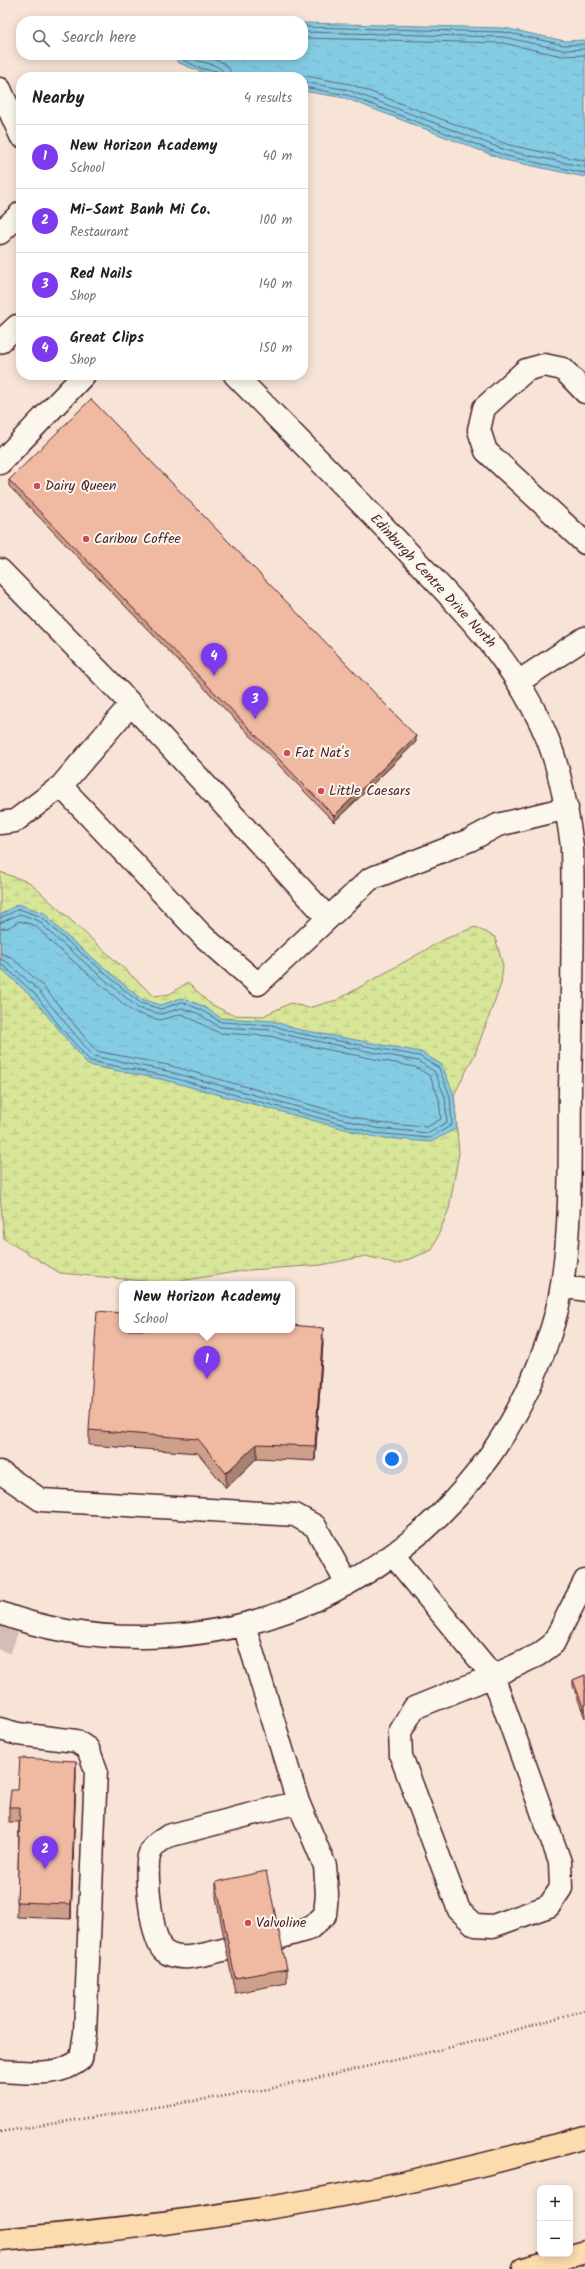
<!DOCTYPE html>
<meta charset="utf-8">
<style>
body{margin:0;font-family:Kalam,sans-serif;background:#f6f6f6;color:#202124}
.controls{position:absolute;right:12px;bottom:12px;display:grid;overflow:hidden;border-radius:8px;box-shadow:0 2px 10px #0003}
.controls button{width:36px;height:36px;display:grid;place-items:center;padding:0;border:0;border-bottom:1px solid #e0e0e0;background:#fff;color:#202124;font:20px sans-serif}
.you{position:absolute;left:392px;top:1459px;width:14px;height:14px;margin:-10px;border:3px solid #fff;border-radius:50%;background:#1a73e8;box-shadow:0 0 0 6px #1a73e833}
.badge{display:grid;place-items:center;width:26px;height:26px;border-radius:50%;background:#7c3aed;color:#fff;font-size:13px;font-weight:700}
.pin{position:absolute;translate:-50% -33px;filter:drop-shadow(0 1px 2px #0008)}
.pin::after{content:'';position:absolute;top:21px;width:14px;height:12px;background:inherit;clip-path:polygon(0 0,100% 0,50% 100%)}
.popup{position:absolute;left:119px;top:1281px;width:176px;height:52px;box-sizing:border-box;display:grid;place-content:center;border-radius:8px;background:#fff;filter:drop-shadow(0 1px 3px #0005);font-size:13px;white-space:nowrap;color:#757577}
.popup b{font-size:15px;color:#202124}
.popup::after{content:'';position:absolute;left:50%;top:100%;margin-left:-8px;border:8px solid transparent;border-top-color:#fff}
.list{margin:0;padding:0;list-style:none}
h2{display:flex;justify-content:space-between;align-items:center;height:52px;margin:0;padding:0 16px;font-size:17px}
h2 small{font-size:13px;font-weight:400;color:#757577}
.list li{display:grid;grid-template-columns:26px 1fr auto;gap:12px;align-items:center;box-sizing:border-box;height:64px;padding:0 16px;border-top:1px solid #e0e0e0}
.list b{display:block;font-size:15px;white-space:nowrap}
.list p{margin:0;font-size:13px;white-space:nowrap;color:#757577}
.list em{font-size:13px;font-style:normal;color:#757577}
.icon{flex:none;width:22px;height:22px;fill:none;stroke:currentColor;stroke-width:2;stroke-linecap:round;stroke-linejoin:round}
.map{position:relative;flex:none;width:585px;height:2269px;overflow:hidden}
.search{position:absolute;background:#fff;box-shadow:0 2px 10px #0003;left:16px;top:16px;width:292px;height:44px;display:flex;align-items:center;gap:10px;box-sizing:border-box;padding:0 14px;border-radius:16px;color:#757577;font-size:15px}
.panel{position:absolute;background:#fff;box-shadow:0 2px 10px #0003;left:16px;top:72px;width:292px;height:308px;border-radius:16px}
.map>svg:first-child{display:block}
.wetland{fill:url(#wetland-marsh);stroke:#918262}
.water{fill:url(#water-ripples);stroke:#6d879a}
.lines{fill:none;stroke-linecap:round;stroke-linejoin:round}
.shore{stroke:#616475;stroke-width:1}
.minor-tunnel{stroke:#d4bdb4;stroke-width:22;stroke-dasharray:22 11;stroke-linecap:butt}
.minor-casing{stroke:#4a1f2b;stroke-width:25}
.highway-casing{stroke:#4a1f2b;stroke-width:25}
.path{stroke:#4a1f2b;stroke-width:2.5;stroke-dasharray:1 3;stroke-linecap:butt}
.minor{stroke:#fbf7ec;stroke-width:22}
.highway{stroke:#fcdcac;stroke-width:22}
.wall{fill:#ce9f8b;stroke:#4a1f2b}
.shaded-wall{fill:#a78271;stroke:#4a1f2b}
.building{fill:#efb9a2;stroke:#4a1f2b}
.poi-dot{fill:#d1495b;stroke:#fbf7ec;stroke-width:1.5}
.labels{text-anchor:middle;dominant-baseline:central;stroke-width:4;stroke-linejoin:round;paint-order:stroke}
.poi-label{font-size:14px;fill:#4a1f2b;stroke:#fbf7ec;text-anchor:start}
.street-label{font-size:14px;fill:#4a1f2b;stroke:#fbf7ec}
</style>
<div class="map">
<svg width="585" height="2269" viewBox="0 0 585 2269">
<defs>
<pattern id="wetland-marsh" width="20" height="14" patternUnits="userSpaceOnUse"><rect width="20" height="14" fill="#d8e699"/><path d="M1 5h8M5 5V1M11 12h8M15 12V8" fill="none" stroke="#bbc584"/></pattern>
<pattern id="water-ripples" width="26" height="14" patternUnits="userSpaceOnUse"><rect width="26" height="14" fill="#84cce4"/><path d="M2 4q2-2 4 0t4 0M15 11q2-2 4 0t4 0" fill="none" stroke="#74afc4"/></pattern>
</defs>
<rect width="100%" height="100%" fill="#f7e4d6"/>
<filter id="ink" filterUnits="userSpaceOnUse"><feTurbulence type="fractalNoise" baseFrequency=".025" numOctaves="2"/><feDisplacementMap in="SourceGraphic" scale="8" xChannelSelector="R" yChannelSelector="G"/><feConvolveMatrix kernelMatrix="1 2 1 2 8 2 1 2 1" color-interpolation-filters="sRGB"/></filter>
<g filter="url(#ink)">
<path class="wetland" d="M0,872L29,882L154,996L170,994L188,982L209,1003L232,1015L263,1016L291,1003L308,1008L337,1000L445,939L475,927L495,937L503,966L501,984L475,1054L454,1095L459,1153L449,1209L432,1250L397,1264L366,1256L322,1265L249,1270L167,1283L60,1273L4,1239L0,1194Z"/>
<path class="water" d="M303,23L504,28L565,41L585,40V177L505,160L345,98L303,91V77H226L201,72L177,62L178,55H303Z
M18,904L44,913L62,932L141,999L161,1005L181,998L201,1005L221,1018L273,1021L296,1029L421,1052L442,1065L454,1095L457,1128L431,1142L374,1137L165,1080L88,1065L32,997L1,968L0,915Z"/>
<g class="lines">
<path class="shore" d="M303,27L504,32L564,45L585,44
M303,32L503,37L563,50L585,49
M303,38L503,43L562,56L585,55
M182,55L183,60L202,69L217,71L220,77
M187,55C197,65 224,61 225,77
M199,55C212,61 230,58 231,77
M299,77L306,76L350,84L509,145L585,161
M303,82L348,90L508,151L585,167
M303,87L347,95L506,156L585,173
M0,918L19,909L42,917L59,934L140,1003L161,1009L182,1002L199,1009L221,1022L272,1025L296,1033L419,1056L439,1068L450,1096L452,1125L430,1138L374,1133L166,1076L90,1061L61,1028L35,994L4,966L0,965
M0,923L20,914L39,921L56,938L138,1008L161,1014L182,1008L197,1013L220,1027L271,1030L295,1037L418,1061L435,1072L445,1097L447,1122L429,1133L375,1128L167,1071L93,1056L38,990L7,962L0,959
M0,929L7,928L20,921L36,926L52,943L133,1012L160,1020L182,1014L219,1033L270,1036L294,1043L415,1067L430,1076L439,1099L441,1119L427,1127L376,1123L168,1065L96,1051L43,986L11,957L0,953"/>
<path class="minor-tunnel" d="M0,1650L12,1618"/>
<g class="minor-casing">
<path id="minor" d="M0,89L21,136
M0,233L21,213
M0,342L17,326H21
M585,392L563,369L544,365L526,370L484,408L479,430L486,451L585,543
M0,463L84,375
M0,570L131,704
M518,682L585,638
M61,786L131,704L328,918
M0,823L15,821L61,786L203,936L258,984L370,879L470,840L498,825L567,808
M562,1286L585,1290
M0,1472L41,1500L295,1515L315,1526L347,1584
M393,1555L493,1676L560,1862L561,1888L549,1906L493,1926L475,1925L459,1910L401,1756L400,1732L414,1708L493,1676L538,1655L553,1644L585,1581
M0,1613C92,1647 199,1644 290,1610C403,1568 491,1481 537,1369C548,1342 558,1313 562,1284C572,1220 569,1154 570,1089C572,1008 574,927 572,846C567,810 561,774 548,740C516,662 463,610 406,550C350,491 292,433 235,375
M244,1625L298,1802
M0,1729L18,1734L76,1741L88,1749L96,1770L85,2033L81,2059C59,2078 27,2072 0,2071
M227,1949C209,1953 180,1964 164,1951C151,1941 145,1872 149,1856C152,1846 160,1841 168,1836L298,1802L325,1866L327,1894L325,1915L309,1929L278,1938"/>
</g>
<g class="highway-casing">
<path id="highway" d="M0,2240C198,2224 394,2193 585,2137
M524,2269L585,2252"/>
</g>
<path class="path" d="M0,2132L269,2089L473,2042L585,2010"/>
<use href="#minor" class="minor"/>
<use href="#highway" class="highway"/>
</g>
<path class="wall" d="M9,480L416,742L334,822L9,486Z
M323,1342L315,1461L257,1458L226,1488L198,1453L89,1445V1430Z
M585,1675V1718L573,1686V1680Z
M76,1775L71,1919L17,1917L19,1822H9V1807L18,1790Z
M216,1882L287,1969V1983L235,1993L216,1897Z"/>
<path class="shaded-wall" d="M416,736V742L334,822V816Z
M323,1328V1342L315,1461V1446Z
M257,1444V1458L226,1488V1473Z
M76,1761V1775L71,1919V1904Z"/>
<path class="building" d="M91,399L416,736L334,816L9,480Z
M97,1311L122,1313V1330H292V1325L323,1328L315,1446L257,1444L226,1473L198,1439L89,1430Z
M585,1675V1712L573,1680Z
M20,1758L76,1761L71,1904L17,1902L20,1807H9L11,1790H18Z
M266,1871L287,1969L235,1978L216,1882Z"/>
</g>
<g class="poi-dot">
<circle cx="37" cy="486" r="4"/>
<circle cx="86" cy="539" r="4"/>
<circle cx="287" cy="753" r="4"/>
<circle cx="321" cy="791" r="4"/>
<circle cx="248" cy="1923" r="4"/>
</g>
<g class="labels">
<g class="poi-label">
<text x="45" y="486">Dairy Queen</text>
<text x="94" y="539">Caribou Coffee</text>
<text x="295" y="753">Fat Nat's</text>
<text x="329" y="791">Little Caesars</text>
<text x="256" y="1923">Valvoline</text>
</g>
<g class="street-label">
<text transform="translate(433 581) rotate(47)">Edinburgh Centre Drive North</text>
</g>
</g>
</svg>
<div class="controls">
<button>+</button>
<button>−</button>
</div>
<div class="you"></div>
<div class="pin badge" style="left:207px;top:1379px">1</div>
<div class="popup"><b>New Horizon Academy</b>School</div>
<div class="pin badge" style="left:45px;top:1869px">2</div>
<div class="pin badge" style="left:255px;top:719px">3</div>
<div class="pin badge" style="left:214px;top:676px">4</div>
<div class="search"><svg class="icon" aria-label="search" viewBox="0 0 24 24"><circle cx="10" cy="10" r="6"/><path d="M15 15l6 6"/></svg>Search here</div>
<section class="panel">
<h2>Nearby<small>4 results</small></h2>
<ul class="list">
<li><span class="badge">1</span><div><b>New Horizon Academy</b><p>School</p></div><em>40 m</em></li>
<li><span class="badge">2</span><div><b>Mi-Sant Banh Mi Co.</b><p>Restaurant</p></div><em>100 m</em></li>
<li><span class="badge">3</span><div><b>Red Nails</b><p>Shop</p></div><em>140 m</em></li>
<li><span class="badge">4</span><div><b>Great Clips</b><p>Shop</p></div><em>150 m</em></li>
</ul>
</section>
</div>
